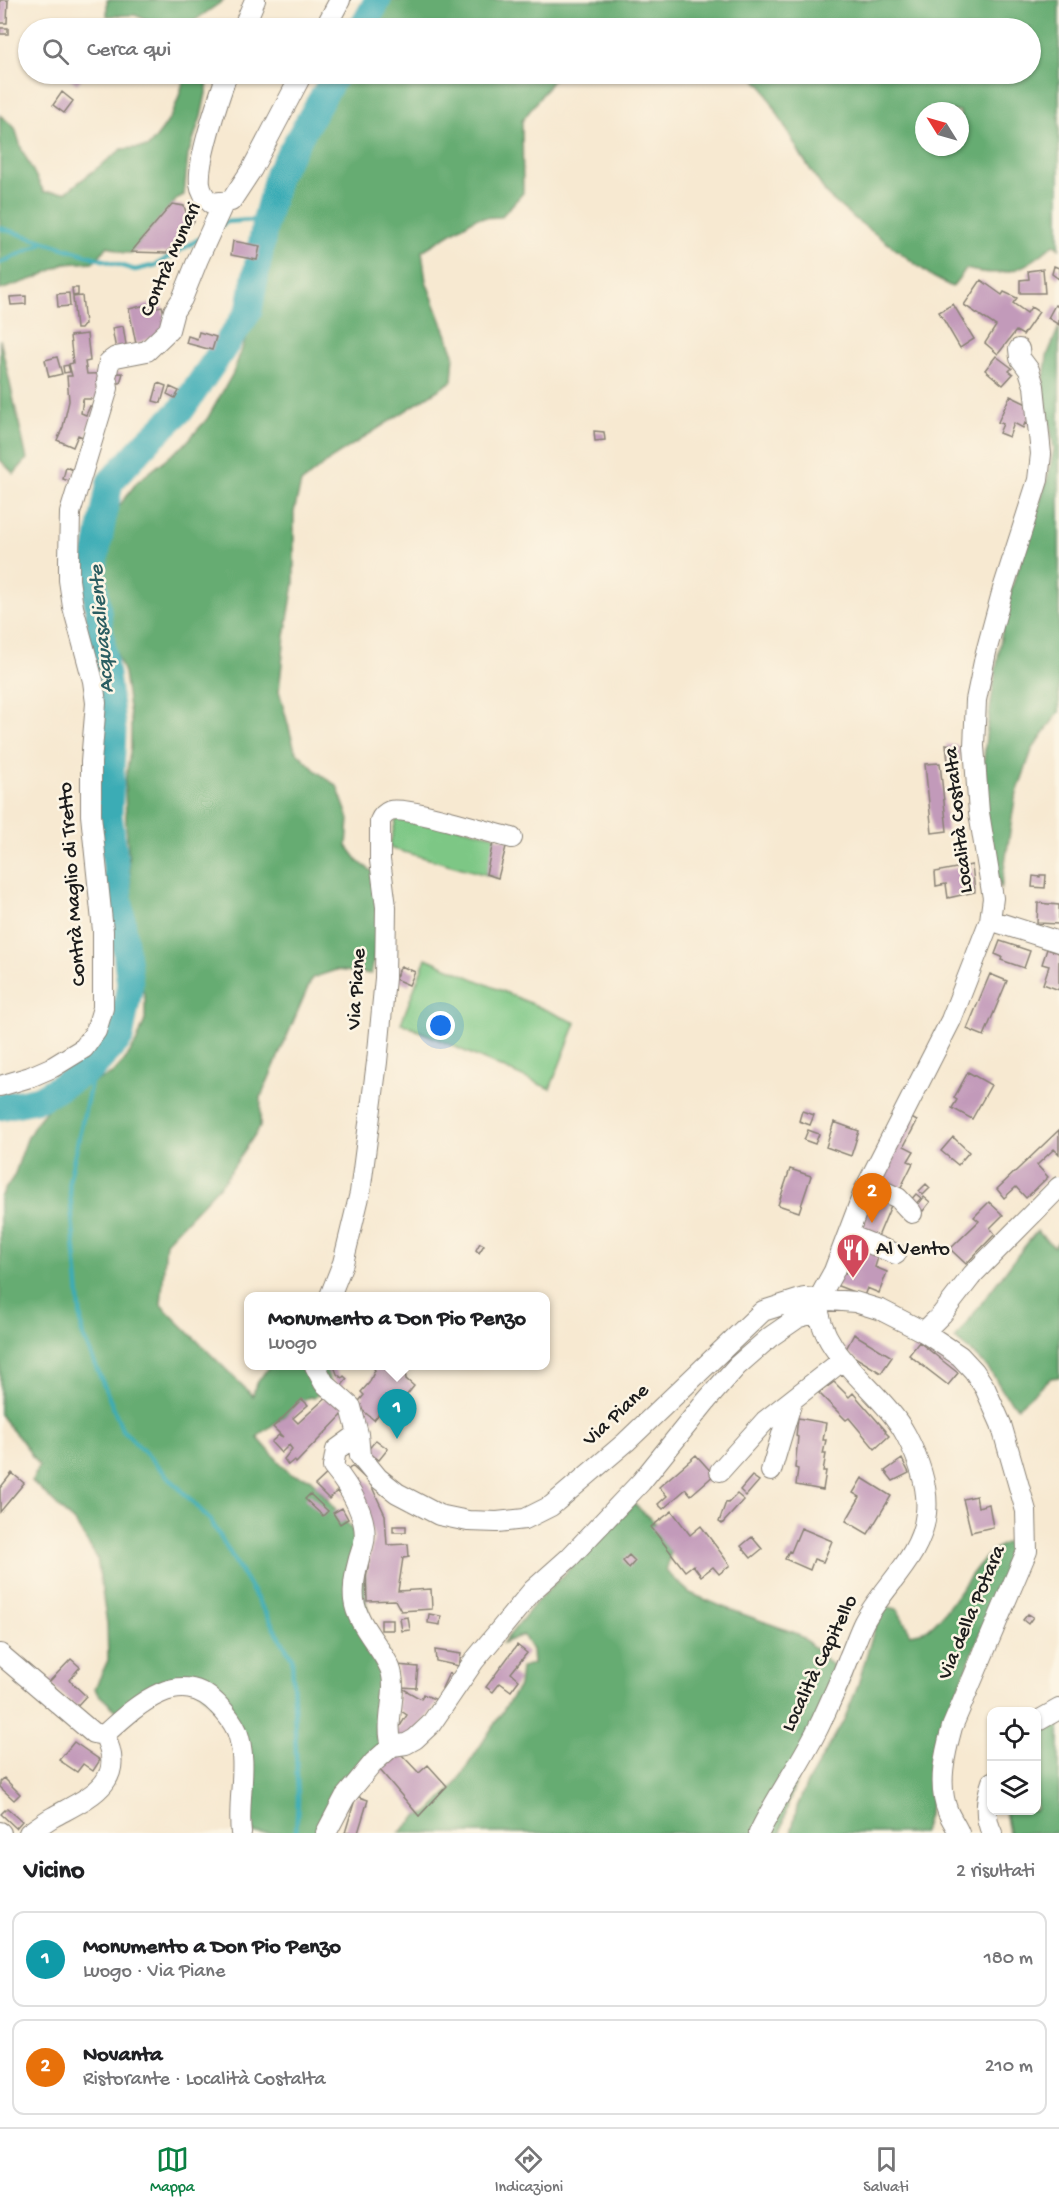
<!DOCTYPE html>
<html lang="it">
<meta charset="utf-8">
<style>
body{margin:0;font-family:"Gochi Hand",sans-serif;background:#f6f6f6;color:#202124}
.controls{position:absolute;right:18px;bottom:18px;display:grid;overflow:hidden;border-radius:12px;box-shadow:0 2px 4px #0004}
.controls button{width:54px;height:54px;display:grid;place-items:center;padding:0;border:0;border-bottom:2px solid #e0e0e0;background:#fff;color:#202124;font:30px sans-serif}
.compass{position:absolute;left:915px;top:102px;width:54px;height:54px;border-radius:50%;background:#fff;box-shadow:0 2px 4px #0004;rotate:307deg}
.you{position:absolute;left:441px;top:1026px;width:21px;height:21px;margin:-15px;border:4px solid #fff;border-radius:50%;background:#1a73e8;box-shadow:0 0 0 9px #1a73e833}
.badge{display:grid;place-items:center;width:39px;height:39px;border-radius:50%;background:#0b8043;color:#fff;font-size:20px;font-weight:700}
.pin{position:absolute;translate:-50% -50px;filter:drop-shadow(0 2px 3px #0008)}
.pin::after{content:'';position:absolute;top:32px;width:21px;height:18px;background:inherit;clip-path:polygon(0 0,100% 0,50% 100%)}
.popup{position:absolute;left:244px;top:1292px;width:306px;height:78px;box-sizing:border-box;display:grid;place-content:center;border-radius:12px;background:#fff;filter:drop-shadow(0 2px 4px #0005);font-size:20px;white-space:nowrap;color:#757577}
.popup b{font-size:22px;color:#202124}
.popup::after{content:'';position:absolute;left:50%;top:100%;margin-left:-12px;border:12px solid transparent;border-top-color:#fff}
.list{margin:0;padding:0;list-style:none}
h2{display:flex;justify-content:space-between;align-items:center;height:78px;margin:0;padding:0 24px;font-size:26px}
h2 small{font-size:20px;font-weight:400;color:#757577}
.list li{display:grid;grid-template-columns:39px 1fr auto;gap:18px;align-items:center;box-sizing:border-box;height:96px;margin:0 12px 12px;padding:0 12px;border:2px solid #e0e0e0;border-radius:12px}
.list b{display:block;font-size:22px;white-space:nowrap}
.list p{margin:0;font-size:20px;white-space:nowrap;color:#757577}
.list em{font-size:20px;font-style:normal;color:#757577}
.icon{flex:none;width:33px;height:33px;fill:none;stroke:currentColor;stroke-width:2;stroke-linecap:round;stroke-linejoin:round}
.map{position:relative;flex:none;width:1059px;height:1833px;overflow:hidden}
.search{position:absolute;background:#fff;box-shadow:0 2px 4px #0004;left:18px;right:18px;top:18px;height:66px;display:flex;align-items:center;gap:15px;box-sizing:border-box;padding:0 21px;border-radius:33px;color:#757577;font-size:22px}
.sheet{height:294px;background:#fff}
nav{display:flex;justify-content:space-around;align-items:center;box-sizing:border-box;height:84px;border-top:2px solid #e0e0e0;background:#fff;font-size:16px;color:#757577}
nav a{display:grid;justify-items:center;gap:3px}
nav .on{color:#0b8043}
.map>svg:first-child{display:block}
.green{fill:#7dc785;stroke:#4c7250;stroke-width:1.5}
.forest{fill:#66ac72;stroke:#416447;stroke-width:1.5;fill-rule:evenodd}
.lines{fill:none;stroke-linecap:round;stroke-linejoin:round}
.stream{stroke:#3bacb5;stroke-width:4.5}
.river{stroke:#3bacb5;stroke-width:27}
.building{fill:#c29aba}
.minor-casing{stroke:#8a8276;stroke-width:22}
.minor{stroke:#fff;stroke-width:20}
.labels{text-anchor:middle;dominant-baseline:central;stroke-width:5;stroke-linejoin:round;paint-order:stroke}
.street-label{font-size:21px;fill:#1c1c1c;stroke:#fcf5e5}
.poi-label{font-size:21px;fill:#1c1c1c;stroke:#fcf5e5;text-anchor:start}
.water-label{font-size:22px;font-style:italic;fill:#2a5d61;stroke:#fcf5e5}
</style>
<div class="map">
<svg width="1059" height="1833" viewBox="0 0 1059 1833">
<rect width="100%" height="100%" fill="#fcf5e5"/>
<filter id="ink" filterUnits="userSpaceOnUse"><feTurbulence type="fractalNoise" baseFrequency=".0167" numOctaves="2"/><feDisplacementMap in="SourceGraphic" scale="12" xChannelSelector="R" yChannelSelector="G"/><feConvolveMatrix kernelMatrix="1 2 1 2 8 2 1 2 1" color-interpolation-filters="sRGB"/></filter>
<filter id="wash" filterUnits="userSpaceOnUse"><feTurbulence type="fractalNoise" baseFrequency=".008" numOctaves="4" result="noise"/><feDisplacementMap in="SourceGraphic" scale="24" xChannelSelector="R" yChannelSelector="G"/><feGaussianBlur stdDeviation="1.35" result="paint"/><feColorMatrix in="noise" values="0 0 0 0 0 0 0 0 0 0 0 0 0 0 0 0 0 1.4 0 .05"/><feComposite in="paint" operator="in"/></filter>
<g filter="url(#wash)">
<rect width="100%" height="100%" fill="#f7e9d1"/>
<path class="green" d="M398,812L496,836L498,878L389,848Z
M426,958L576,1023L550,1089L401,1023Z"/>
<path class="forest" d="M107,0H224L184,28H165L135,15L107,16Z
M386,0H1059V248L1054,244C1025,270 1005,279 966,269L952,287L933,277L850,215L828,196L802,157L762,86L750,74H1030V28H669L657,26L651,28H368ZM924,111H960V147H924Z
M341,74H561L557,75L522,121L523,193L501,217L476,218L422,251L426,281L454,354L452,381L332,458L301,483L294,512V584L285,636L279,691L295,750L315,770L337,786L349,819L347,846L359,862L373,872C378,906 379,941 371,974L336,970L312,978L261,1097L260,1127L224,1181L166,1242L161,1305L253,1396L255,1386L269,1366H325L331,1385L314,1398L309,1397L257,1437L290,1474L310,1478L364,1544L366,1602L369,1615L388,1653L376,1737L387,1740L320,1833H253L250,1818L251,1780L243,1740L189,1679C155,1674 142,1692 122,1716L97,1693L95,1688L108,1660L107,1624L97,1558L76,1524L32,1481L39,1465C32,1458 28,1449 22,1441C14,1432 6,1424 0,1414V1197L14,1176L27,1139L36,1123L57,1097L112,1074L124,1061L136,1043L145,1020V999L139,975L136,950L126,825L125,781L131,747V722L124,673L106,627L101,577L106,533L116,510L137,482L184,445L207,419L233,373L252,322L259,294L278,189L288,165L322,110Z
M184,78L208,84L201,117L188,155L184,195L178,198L139,243L133,253H124L108,246L94,262L64,264L36,278L0,290V115L15,128L22,150L44,192H66L122,149L148,147C169,124 177,108 184,78Z
M1059,327V712L1032,750L1015,799L1001,890L987,842L984,760L986,735L1006,605L1047,480L1054,449L1043,385L1047,356Z
M0,339L27,459L14,474L0,460Z
M1037,1231L1054,1247L1059,1241V1377L1051,1378L1018,1407C1002,1397 998,1378 985,1365C976,1355 965,1347 955,1339C982,1303 1008,1266 1037,1231Z
M634,1504L659,1526L673,1544L666,1571L690,1593L723,1607L798,1634L821,1653L828,1662L850,1676L834,1718L797,1780L788,1804L781,1833H399L418,1815L427,1814L455,1785L519,1686L521,1667L533,1664L532,1650L523,1635L503,1643L538,1600Z
M1012,1540L1017,1548L993,1601L942,1730L943,1761L923,1833H791L797,1807L806,1785L843,1722L857,1688L877,1619L885,1606L897,1609L911,1634C917,1632 925,1632 929,1628C958,1605 975,1552 1012,1540Z
M1059,1713V1833H1009L1005,1811L1036,1810L1037,1728Z"/>
<g class="lines">
<path class="stream" d="M222,225L226,222L266,219
M0,228L135,270L156,265L199,239
M0,263L41,244
M95,1065L69,1181L82,1333L122,1429L211,1521L292,1658L298,1800L296,1833"/>
<path class="river" d="M362,28L378,0
M0,1107L39,1099L92,1068L120,1038L130,984L109,814L113,731L93,571L110,482L148,441L182,409L249,311L266,219L278,174L336,74"/>
</g>
<g id="blocks">
<path class="building" d="M0,0H8L7,23H0Z
M0,28H8V34H0Z
M63,74H85L77,84Z
M62,92L73,101L64,113L53,105Z
M172,204L184,206L187,215L194,221L167,253L131,252Z
M233,241L260,246L257,260L231,255Z
M1054,266L1059,268V279L1052,274Z
M1043,269L1045,293H1020V280L1029,279L1028,271Z
M981,280L1002,295L1004,292L1017,298L1013,303L1027,313L1031,307L1039,312L1023,335L1016,331L998,354L985,343L996,326L964,305Z
M72,288H78V295L73,296Z
M69,293L70,306L58,307L57,294Z
M26,296V304L11,305L10,297Z
M82,296L85,324L81,329H76L73,297Z
M150,304L151,308L162,306L168,329L166,332L136,344L129,309Z
M953,304L974,339L960,348L939,312Z
M1055,305L1059,307V325L1048,318Z
M123,326L127,351L116,350L112,328Z
M199,332L216,337L212,350L186,343L188,336L197,339Z
M87,334L90,361L85,362L87,374L123,373L120,383H112V380L97,381L99,399H83L81,413L86,415L90,406L97,408L85,438L78,435L73,447L57,440L63,427L69,401L67,376H72L69,364L73,363L70,336Z
M996,356L1012,368L1009,371L1013,374L1003,385L985,370Z
M57,357L62,374L49,377L45,360Z
M68,365L70,372L64,373L63,366Z
M158,383L166,386L161,403L153,401Z
M170,387L179,391L175,398L167,394Z
M1010,396L1033,407L1034,427L1025,423L1023,428L1014,423L1009,437L999,433L1003,424L998,422Z
M594,431L604,432L605,440L595,441Z
M66,467L76,471L72,482L63,479Z
M946,744L959,746L960,760L948,762Z
M940,763L947,831L932,833L925,764Z
M494,838L508,839L498,878L486,874Z
M972,865L975,892L948,898L946,884L936,886L935,872Z
M1040,875H1046L1045,888L1032,887L1033,876L1040,877Z
M1038,903L1059,905V924L1037,923Z
M1000,941L1030,951L1024,968L1001,960L1002,957L995,954Z
M1047,949L1059,953V990L1043,984L1049,966L1042,964Z
M401,966L415,972L409,985L395,979Z
M990,974L1007,981L984,1036L967,1029Z
M968,1072L991,1085L972,1119L952,1108L957,1100L954,1098Z
M802,1111L814,1115L810,1125L799,1121Z
M906,1115L917,1121L904,1146L914,1151L908,1161L913,1163L899,1191L873,1178Z
M834,1122L859,1131L851,1156L826,1147Z
M808,1130L819,1134L815,1144L804,1140Z
M1059,1130V1154L1054,1149L1037,1165L1048,1177L1026,1198L1016,1187L1004,1198L997,1189Z
M953,1137L969,1152L958,1165L941,1151Z
M790,1169L811,1176L799,1212L778,1205Z
M926,1184L930,1188L923,1195L919,1191Z
M916,1194L921,1198L915,1205L910,1201Z
M872,1195L892,1203L877,1239L857,1231Z
M924,1197L930,1202L923,1211L917,1206Z
M989,1202L1003,1215L990,1228L995,1234L966,1264L950,1249L979,1221L974,1217Z
M480,1243L484,1245L479,1253L476,1250Z
M849,1243L879,1254L875,1267L887,1272L879,1293L867,1288L864,1296L833,1284L838,1271L845,1274L851,1259L844,1256Z
M854,1334L892,1357L881,1373L845,1351Z
M919,1342L958,1373L948,1385L909,1355Z
M324,1366H334L337,1374L342,1378L344,1376L347,1379L339,1389Z
M372,1366H397V1367L405,1372L406,1379L414,1386L394,1411L390,1408L386,1413L382,1410L374,1420L356,1405L364,1395L361,1392L369,1383L375,1370Z
M834,1382L849,1397L853,1393L886,1431L885,1432L889,1436L875,1449L849,1418L846,1420L819,1393Z
M331,1393L348,1409L296,1463L294,1460L288,1465L284,1459L292,1449L289,1445L281,1453L271,1442L279,1435L283,1437L273,1427L302,1399L308,1405L293,1418L298,1423Z
M798,1418L826,1423L823,1440H826L823,1454H826L823,1471H826L823,1490L796,1485L798,1469L795,1468L798,1437L796,1436Z
M376,1440L388,1449L379,1460L367,1451Z
M696,1455L714,1475L691,1495L686,1489L663,1509L658,1504L667,1496L659,1487Z
M902,1459L909,1473L893,1481L885,1471Z
M352,1466L370,1483L385,1515L387,1545L408,1544L409,1557L403,1558L398,1591L431,1589L432,1609L401,1611L395,1600L367,1601L366,1577L374,1537L367,1519L342,1476Z
M330,1471L346,1500L337,1491L329,1499L315,1485Z
M12,1473L24,1483L0,1512V1488Z
M752,1476L759,1481L746,1496L740,1490Z
M862,1478L891,1496L868,1534L846,1521L860,1497L853,1493Z
M310,1494L328,1511L323,1516L305,1499Z
M737,1494L744,1500L722,1524L719,1522L726,1502L728,1503Z
M976,1496L978,1507L989,1504L993,1527L971,1532L963,1499Z
M342,1508L348,1519L340,1524L333,1513Z
M672,1511L690,1535L701,1526L730,1565L719,1574L713,1567L701,1576L693,1565L685,1571L651,1527Z
M393,1526H406V1532H393Z
M801,1528L832,1541L823,1562L814,1559L810,1570L785,1559L789,1551L791,1552Z
M752,1537L762,1549L751,1558L741,1546Z
M629,1555L635,1561L629,1568L623,1561Z
M429,1614L441,1616L440,1625L428,1623Z
M1028,1614L1033,1617L1028,1624L1023,1620Z
M408,1617L410,1630L402,1631L400,1618Z
M381,1620H393V1630H381Z
M517,1645L527,1653L511,1673L519,1680L511,1691L500,1683L493,1692L486,1687Z
M435,1650L461,1654L459,1666L436,1661Z
M71,1659L80,1667L69,1680L86,1696L76,1707L49,1682Z
M397,1665L418,1667L416,1688L401,1687Z
M449,1673L453,1675L447,1690L442,1688Z
M398,1686L421,1699L423,1694L439,1701L407,1742L395,1734L407,1715L398,1709Z
M74,1742L100,1760L93,1771L83,1764L77,1772L59,1760Z
M400,1753L419,1773L428,1765L447,1786L419,1816L380,1770Z
M4,1778L20,1794L14,1800L0,1787V1782Z
M356,1796L368,1800L358,1833H345Z
M7,1808L22,1821L16,1828L1,1814Z"/>
</g>
</g>
<g filter="url(#ink)">
<use href="#blocks" fill-opacity="0" stroke="#8a8276" stroke-width="1.5"/>
<g class="lines">
<g class="minor-casing">
<path id="minor" d="M243,28L255,0
M325,28L340,0
M227,74C219,98 197,159 200,184C201,193 205,198 211,203L231,201L252,169L302,74
M107,373L109,362L116,357L147,351L169,330L174,311L182,299L198,259L224,202
M990,920L1059,942
M0,1086L30,1077L53,1067L84,1048L96,1031L103,1008V931L91,815V762L96,703L93,681L73,607L69,580V559L70,513L108,388L107,381
M868,1184L898,1198L912,1213
M849,1235L896,1254
M330,1296L343,1263L360,1193L377,1062L385,978L386,907L380,860V821C382,816 385,813 390,811C406,806 491,833 512,838
M819,1298L834,1271L865,1189L951,1020L990,920L993,898L979,813L974,746L976,700L986,652L1003,589L1038,480L1041,454L1034,386L1029,370L1020,358L1019,349
M924,1332L942,1314L973,1274L1059,1187
M315,1366L324,1383L351,1407L358,1434L360,1456L378,1478L397,1493L439,1515L468,1521L497,1522L525,1519L551,1506L626,1442L763,1311L804,1298L855,1302L881,1310L924,1332L960,1356L974,1371L985,1388L1001,1424L1026,1511L1027,1551L952,1727C945,1753 937,1785 948,1812C951,1819 956,1826 959,1833
M358,1434L336,1450L333,1467C349,1486 371,1521 363,1546C357,1563 352,1581 354,1600C357,1625 380,1645 390,1668C399,1691 384,1720 392,1746
M720,1471L765,1421L843,1360
M771,1471L792,1401
M0,1654L93,1733L104,1735
M1036,1722L1059,1709
M104,1735C135,1707 179,1664 218,1705C225,1712 233,1722 237,1731C249,1763 237,1800 241,1833
M992,1782C986,1799 984,1817 992,1833
M0,1832L1,1833
M29,1833C37,1828 44,1822 53,1817C87,1798 129,1783 104,1735
M326,1833L345,1797L374,1762L392,1746L406,1744L415,1739L431,1724L474,1661L533,1590L569,1558L641,1482L707,1400L737,1366L770,1337L799,1317L819,1312
M759,1833C777,1795 803,1761 821,1722C830,1702 840,1681 848,1660C854,1647 858,1634 864,1622C884,1585 922,1557 926,1513C929,1486 918,1458 906,1435C882,1389 818,1356 818,1301"/>
</g>
<use href="#minor" class="minor"/>
</g>
</g>
<defs>
<g id="restaurant-pin" transform="scale(1.725)"><path d="M0 17L-7.5 6A9.5 9.5 0 1 1 7.5 6Z" fill="#d1495b" stroke="#fcf5e5"/><path d="M-5-6h1v4h1v-4h1v4h1v-4h1v5L-1.5 .5V6h-2V.5L-5-1ZM5-6V6H3V1.5H1.5Q1.5-4 5-6Z" fill="#fff"/></g>
</defs>
<g fill-rule="evenodd">
<use href="#restaurant-pin" x="853" y="1250"/>
</g>
<g class="labels">
<g class="street-label">
<text transform="translate(172 260) rotate(-66)">Contrà Munari</text>
<text transform="translate(960 820) rotate(-96)">Località Costalta</text>
<text transform="translate(74 884) rotate(-94)">Contrà Maglio di Tretto</text>
<text transform="translate(358 989) rotate(-86)">Via Piane</text>
<text transform="translate(617 1416) rotate(-43)">Via Piane</text>
<text transform="translate(973 1613) rotate(-67)">Via della Potara</text>
<text transform="translate(821 1664) rotate(-64)">Località Capitello</text>
</g>
<g class="poi-label">
<text x="876" y="1250">Al Vento</text>
</g>
<g class="water-label">
<text transform="translate(103 629) rotate(-95)">Acquasaliente</text>
</g>
</g>
</svg>
<div class="controls">
<button><svg class="icon" aria-label="locate" viewBox="0 0 24 24"><circle cx="12" cy="12" r="6"/><path d="M12 2v4M12 18v4M2 12h4M18 12h4"/></svg></button>
<button><svg class="icon" aria-label="layers" viewBox="0 0 24 24"><path d="M12 4l9 5-9 5-9-5zM3 14l9 5 9-5"/></svg></button>
</div>
<svg class="compass" viewBox="-18 -18 36 36"><path d="M0-13l5 13h-10z" fill="#e53935"/><path d="M0 13l5-13h-10z" fill="#757577"/></svg>
<div class="you"></div>
<div class="pin badge" style="left:397px;top:1439px;background:#0f9aa8">1</div>
<div class="popup"><b>Monumento a Don Pio Penzo</b>Luogo</div>
<div class="pin badge" style="left:872px;top:1223px;background:#e8710a">2</div>
<div class="search"><svg class="icon" aria-label="search" viewBox="0 0 24 24"><circle cx="10" cy="10" r="6"/><path d="M15 15l6 6"/></svg>Cerca qui</div>
</div>
<section class="sheet">
<h2>Vicino<small>2 risultati</small></h2>
<ul class="list">
<li><span class="badge" style="background:#0f9aa8">1</span><div><b>Monumento a Don Pio Penzo</b><p>Luogo · Via Piane</p></div><em>180 m</em></li>
<li><span class="badge" style="background:#e8710a">2</span><div><b>Novanta</b><p>Ristorante · Località Costalta</p></div><em>210 m</em></li>
</ul>
</section>
<nav>
<a class="on"><svg class="icon" aria-label="map" viewBox="0 0 24 24"><path d="M3 6l6-2 6 2 6-2v14l-6 2-6-2-6 2zM9 4v14M15 6v14"/></svg>Mappa</a>
<a><svg class="icon" aria-label="directions" viewBox="0 0 24 24"><path d="M12 3l9 9-9 9-9-9zM9 14v-3h6M13 9l2 2-2 2"/></svg>Indicazioni</a>
<a><svg class="icon" aria-label="saved" viewBox="0 0 24 24"><path d="M7 4h10v16l-5-4-5 4z"/></svg>Salvati</a>
</nav>
